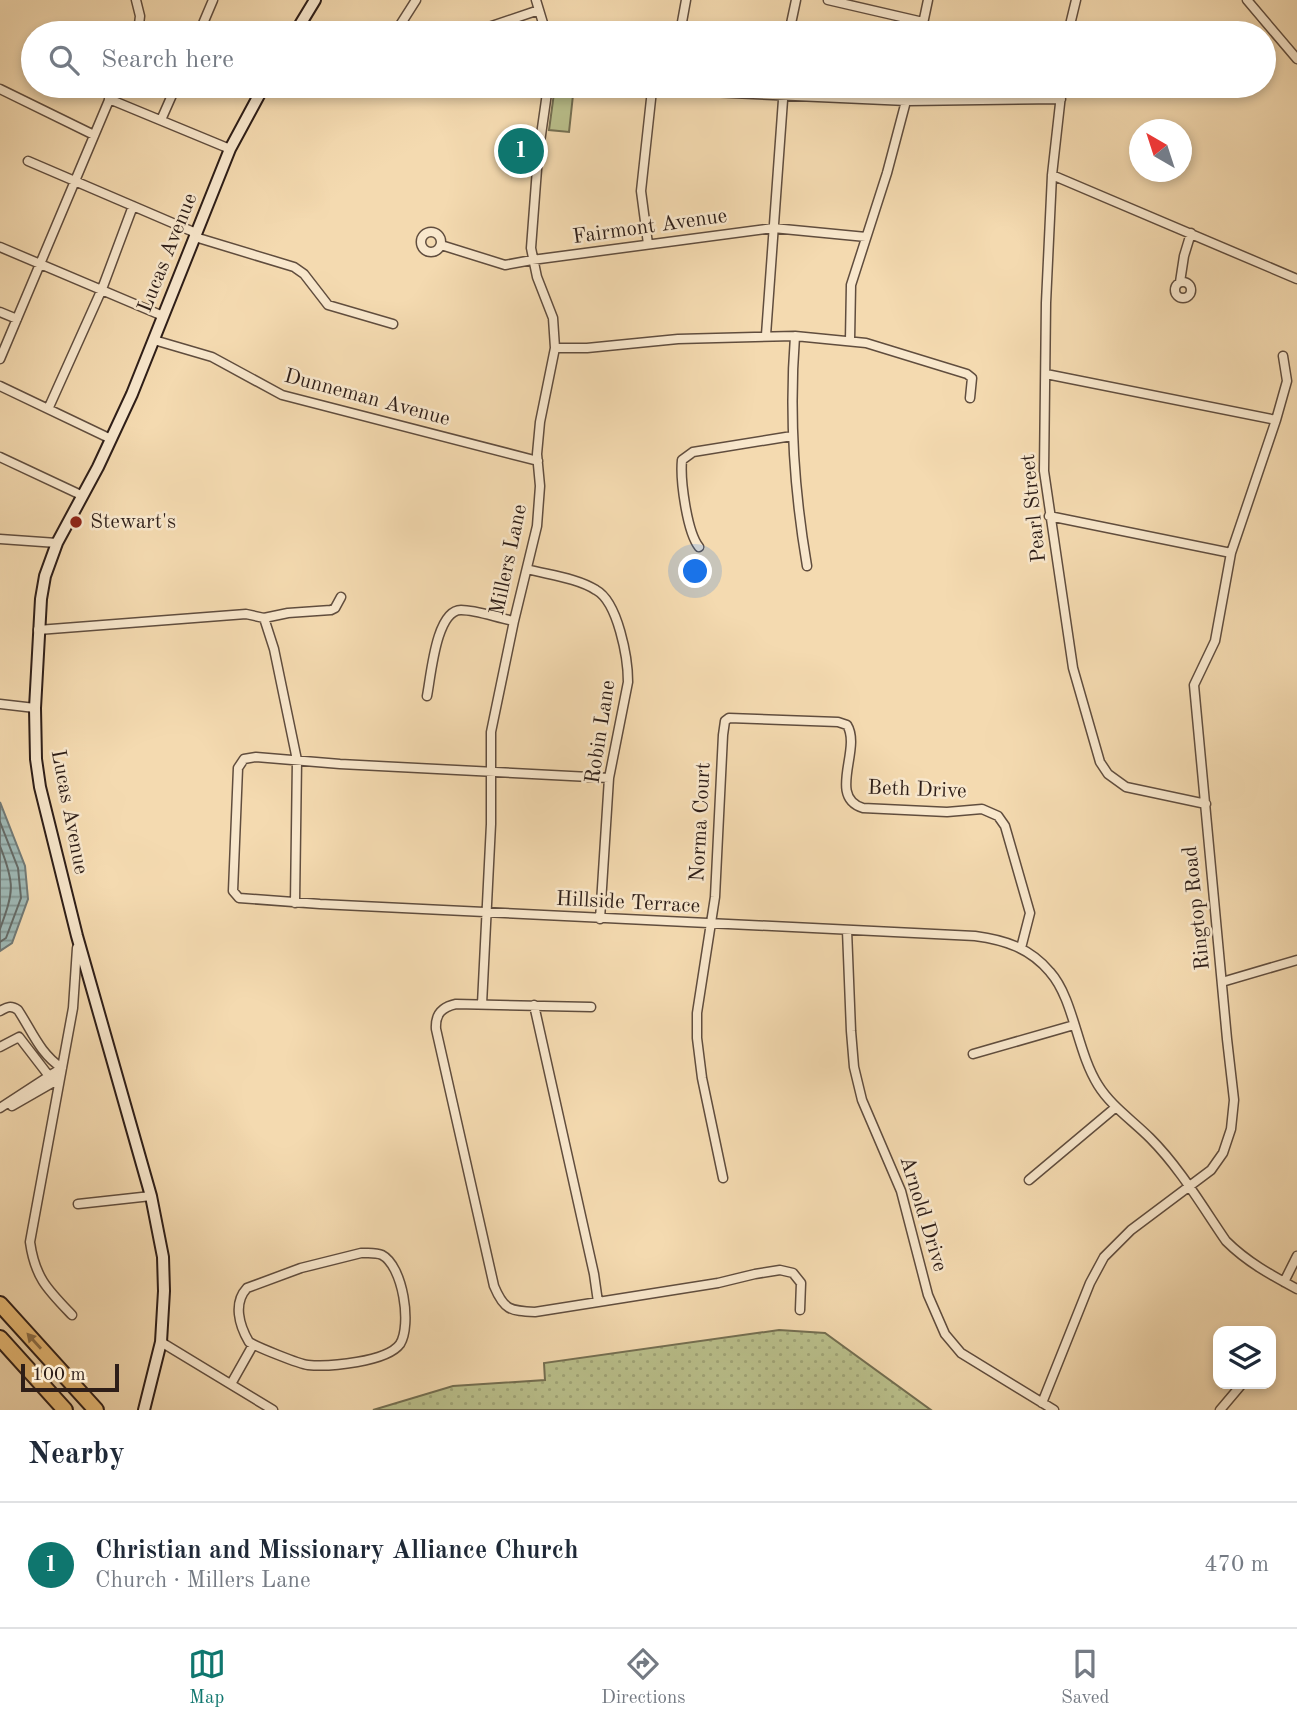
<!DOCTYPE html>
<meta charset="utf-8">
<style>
body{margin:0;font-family:"Old Standard TT",serif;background:#f2f2f3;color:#1f2937}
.controls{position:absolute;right:21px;bottom:21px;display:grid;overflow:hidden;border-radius:14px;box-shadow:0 4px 10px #0003}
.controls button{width:63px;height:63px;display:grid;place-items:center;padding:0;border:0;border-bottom:2px solid #e0e1e3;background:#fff;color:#1f2937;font:35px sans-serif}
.compass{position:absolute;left:1129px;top:119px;width:63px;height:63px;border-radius:50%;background:#fff;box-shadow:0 4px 10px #0003;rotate:321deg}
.scale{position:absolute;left:21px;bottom:18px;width:98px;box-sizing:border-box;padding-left:7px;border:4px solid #2e1e18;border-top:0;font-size:19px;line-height:24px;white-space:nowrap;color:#2e1e18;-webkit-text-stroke:5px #f8e7cc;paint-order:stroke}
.you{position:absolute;left:696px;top:572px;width:24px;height:24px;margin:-18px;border:5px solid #fff;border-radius:50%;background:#1a73e8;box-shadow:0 0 0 10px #1a73e833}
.badge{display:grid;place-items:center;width:46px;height:46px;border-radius:50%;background:#0f766e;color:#fff;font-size:23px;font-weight:700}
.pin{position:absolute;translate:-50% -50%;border:4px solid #fff;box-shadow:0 2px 7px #0006}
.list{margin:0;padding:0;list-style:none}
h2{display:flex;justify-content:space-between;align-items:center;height:91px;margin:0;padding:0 28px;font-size:30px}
h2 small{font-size:23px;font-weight:400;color:#747a83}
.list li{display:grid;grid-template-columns:46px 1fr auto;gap:21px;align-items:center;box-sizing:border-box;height:126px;padding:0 28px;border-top:2px solid #e0e1e3}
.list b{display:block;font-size:26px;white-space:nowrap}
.list p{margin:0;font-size:23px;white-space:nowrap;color:#747a83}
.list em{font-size:23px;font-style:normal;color:#747a83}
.icon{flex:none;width:38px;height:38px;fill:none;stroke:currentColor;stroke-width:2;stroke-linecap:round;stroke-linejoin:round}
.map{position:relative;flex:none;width:1297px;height:1410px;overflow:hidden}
.search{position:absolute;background:#fff;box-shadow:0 4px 10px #0003;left:21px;right:21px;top:21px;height:77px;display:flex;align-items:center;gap:18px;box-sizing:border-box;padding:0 24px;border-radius:38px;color:#747a83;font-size:26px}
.sheet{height:217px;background:#fff}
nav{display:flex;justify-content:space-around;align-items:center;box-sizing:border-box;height:98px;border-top:2px solid #e0e1e3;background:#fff;font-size:19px;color:#747a83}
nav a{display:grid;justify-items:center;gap:4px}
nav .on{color:#0f766e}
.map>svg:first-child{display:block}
.grass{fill:url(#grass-dots);stroke:#746f52;stroke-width:2}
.pitch{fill:#bac08c;stroke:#746f52;stroke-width:2}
.water{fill:url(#water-rules);stroke:#727a76;stroke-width:2}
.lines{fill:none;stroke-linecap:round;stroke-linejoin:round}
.shore{stroke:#666b66;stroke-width:2}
.street-casing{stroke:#604d3e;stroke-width:11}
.secondary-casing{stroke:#2e1e18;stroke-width:14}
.highway-casing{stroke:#2e1e18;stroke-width:18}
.street{stroke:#f8e7cc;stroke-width:8}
.secondary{stroke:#f8e7cc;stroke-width:10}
.highway{stroke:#eabd78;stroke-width:14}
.oneway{fill:#8c6e48}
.poi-dot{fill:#8f2418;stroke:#f8e7cc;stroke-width:2.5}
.labels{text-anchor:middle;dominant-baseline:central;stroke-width:5;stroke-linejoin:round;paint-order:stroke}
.street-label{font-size:21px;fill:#2e1e18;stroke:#f8e7cc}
.poi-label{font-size:21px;fill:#2e1e18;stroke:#f8e7cc;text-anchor:start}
</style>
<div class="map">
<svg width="1297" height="1410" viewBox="0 0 1297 1410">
<defs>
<pattern id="grass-dots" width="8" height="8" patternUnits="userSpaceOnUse" patternTransform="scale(1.75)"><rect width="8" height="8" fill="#bac08c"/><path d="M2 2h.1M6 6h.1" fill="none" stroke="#a0a578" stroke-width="1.8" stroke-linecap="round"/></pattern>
<pattern id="water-rules" width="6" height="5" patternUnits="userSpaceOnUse" patternTransform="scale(1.75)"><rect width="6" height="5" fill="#9fb8b4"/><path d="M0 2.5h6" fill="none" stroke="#829591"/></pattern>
</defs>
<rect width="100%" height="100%" fill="#f4dab0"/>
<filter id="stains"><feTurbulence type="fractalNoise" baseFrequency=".00286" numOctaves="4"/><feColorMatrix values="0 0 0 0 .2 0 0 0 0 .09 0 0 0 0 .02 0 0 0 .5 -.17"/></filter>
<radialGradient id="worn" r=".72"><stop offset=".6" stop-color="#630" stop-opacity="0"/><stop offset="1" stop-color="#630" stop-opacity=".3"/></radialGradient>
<path class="grass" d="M779,1330L825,1333L931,1410H373L453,1386L545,1380L544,1363Z"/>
<path class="pitch" d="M554,93L573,95L569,132L549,130Z"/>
<path class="water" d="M0,802L25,866L28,899L12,943L0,951Z"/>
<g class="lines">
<path class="shore" d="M0,822L18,868L21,898L6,938L0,942
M0,846C15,884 14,891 0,929"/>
<g class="street-casing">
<path id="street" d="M136,0L140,16L138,33
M536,0L546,33
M828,0L923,22
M1247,0L1297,59
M474,32L539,10
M199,33L213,0
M395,33L416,0
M680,33L686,0
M789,33L796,0
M921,33L928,0
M1068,33L1076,0
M578,86L907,101L1061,99
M1062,86L1052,175L1046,303L1044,471L1073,668L1100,762L1108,774L1126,787L1206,804
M0,89L94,135
M109,99L230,149
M161,120L176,86
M28,161L196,233
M1052,175L1297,279
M421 242a10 10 0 1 1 20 0a10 10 0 1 1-20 0Z
M195,237L294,267L304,274L328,305L393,324
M648,244L641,191L652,90
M441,245L505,265L532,260L773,228L866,237
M0,247L163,316
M1175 290a8 8 0 1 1 16 0a8 8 0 1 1-16 0Z
M1180,282L1184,256L1191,233
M0,312L17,319
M766,335L784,86
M795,336C789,413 794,490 807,566
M154,340L212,357L282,395L538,461
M850,340L851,285L887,173L910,86
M555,348H587L678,339L795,336L866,343L967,374L972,378L970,398
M0,359L115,86
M1046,374L1276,420
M0,386L111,439
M49,407L102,289L133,206
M0,457L81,495
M1049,516L1231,553
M0,539L57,543
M699,547C687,532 680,480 682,460L693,452L792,436
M527,569C549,575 577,578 596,590C618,602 628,658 628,682L609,778L600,919
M264,618L274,649L297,760L295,903
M38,630L246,614L264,618L288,613L331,610L335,608L341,597
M427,696C431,676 436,610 461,610C477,610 497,618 514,621
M0,704L35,708
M609,778L340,764L256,757L244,759L238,768L233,891L239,898L320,904L975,936C1005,940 1030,948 1050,972C1074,999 1077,1052 1098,1085C1111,1106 1132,1120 1150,1138C1180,1168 1202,1206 1226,1241C1247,1262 1271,1275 1297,1289
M847,930L851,1031L854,1067L862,1100L901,1191L928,1295L945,1334L961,1353L1054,1410
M1222,982L1297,960
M482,1004L491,824V732L514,621L537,526L540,486L537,454L540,422L555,348L553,318L537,277L531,248L538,156L548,86
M534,1005L594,1274L598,1302
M591,1007L456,1004C442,1007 435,1014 436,1029L494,1286C504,1310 510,1311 535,1312L718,1283L755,1274L780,1270L793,1273L801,1283L800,1310
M0,1011C7,1007 11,1005 18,1010C32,1031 40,1054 62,1068L49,1076
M0,1047L19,1037L49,1076L0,1108
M973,1054L1074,1025
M12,1106L59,1079
M723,1178L702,1078L697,1038V1013L715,897L723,735L725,721L729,718L838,722L847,725C862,749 827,797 863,808L947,812L982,809L998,816L1005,826L1030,913L1021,948
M1029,1180L1116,1107
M78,1204L151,1196
M361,1253C368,1253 376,1252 382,1255C403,1266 412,1325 400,1344C387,1362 329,1367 308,1365C299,1364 257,1347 249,1342C239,1325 233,1303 247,1288L301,1268Z
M1284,1282L1297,1256
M72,1315C48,1290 35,1278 30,1242L73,1008L77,948
M161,1342L273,1410
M231,1384L253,1345
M1042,1403L1090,1283L1104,1257L1131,1230L1211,1170L1223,1153L1231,1129L1234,1100L1227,1039L1194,685L1215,641L1231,553L1276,420L1287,381L1283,356
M1220,1410L1242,1384"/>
</g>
<g class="secondary-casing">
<path id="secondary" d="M295,33L315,0
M144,1410L161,1342L164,1291L163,1257L151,1196L77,936L40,787L36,759L35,708L41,599L45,576L57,543L98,467L132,394L230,149L264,86"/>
</g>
<g class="highway-casing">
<path id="highway" d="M0,1304L96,1410
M0,1338L65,1410"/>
</g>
<use href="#street" class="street"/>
<use href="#secondary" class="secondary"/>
<use href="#highway" class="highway"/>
</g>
<defs><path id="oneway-solid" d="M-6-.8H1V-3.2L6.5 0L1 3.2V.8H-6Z" transform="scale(1.75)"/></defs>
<use class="oneway" href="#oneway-solid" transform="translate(34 1341) rotate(-132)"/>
<circle class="poi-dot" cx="76" cy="522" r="7"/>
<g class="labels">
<g class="street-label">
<text transform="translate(650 227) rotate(-8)">Fairmont Avenue</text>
<text transform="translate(168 253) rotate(-68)">Lucas Avenue</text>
<text transform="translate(367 398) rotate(15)">Dunneman Avenue</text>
<text transform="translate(1034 508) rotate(-96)">Pearl Street</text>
<text transform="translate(509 560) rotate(-78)">Millers Lane</text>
<text transform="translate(601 732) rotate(-81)">Robin Lane</text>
<text transform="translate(917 790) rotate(2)">Beth Drive</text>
<text transform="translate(69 812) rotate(79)">Lucas Avenue</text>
<text transform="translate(701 822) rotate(-87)">Norma Court</text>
<text transform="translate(628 903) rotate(3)">Hillside Terrace</text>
<text transform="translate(1197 908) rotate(-96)">Ringtop Road</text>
<text transform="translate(923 1214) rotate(73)">Arnold Drive</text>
</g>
<g class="poi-label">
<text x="90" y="522">Stewart's</text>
</g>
</g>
<rect width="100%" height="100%" filter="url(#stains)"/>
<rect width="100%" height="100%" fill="url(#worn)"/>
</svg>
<div class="controls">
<button><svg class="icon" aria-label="layers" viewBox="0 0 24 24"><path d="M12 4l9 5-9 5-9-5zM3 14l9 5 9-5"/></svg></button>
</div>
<svg class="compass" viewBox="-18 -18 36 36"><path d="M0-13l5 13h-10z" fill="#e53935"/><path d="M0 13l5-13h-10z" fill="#747a83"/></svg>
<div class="scale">100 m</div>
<div class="you"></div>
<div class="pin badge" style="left:521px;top:151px">1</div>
<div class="search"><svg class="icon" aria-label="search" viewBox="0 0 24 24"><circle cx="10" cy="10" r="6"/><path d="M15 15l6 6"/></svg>Search here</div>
</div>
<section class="sheet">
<h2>Nearby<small></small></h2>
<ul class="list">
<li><span class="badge">1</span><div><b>Christian and Missionary Alliance Church</b><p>Church · Millers Lane</p></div><em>470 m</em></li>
</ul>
</section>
<nav>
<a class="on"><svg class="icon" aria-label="map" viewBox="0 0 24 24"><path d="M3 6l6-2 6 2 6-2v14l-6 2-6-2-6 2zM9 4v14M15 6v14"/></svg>Map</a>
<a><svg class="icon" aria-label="directions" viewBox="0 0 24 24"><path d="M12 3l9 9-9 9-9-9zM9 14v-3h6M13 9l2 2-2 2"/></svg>Directions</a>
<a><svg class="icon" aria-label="saved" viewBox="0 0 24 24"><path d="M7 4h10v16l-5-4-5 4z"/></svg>Saved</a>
</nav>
